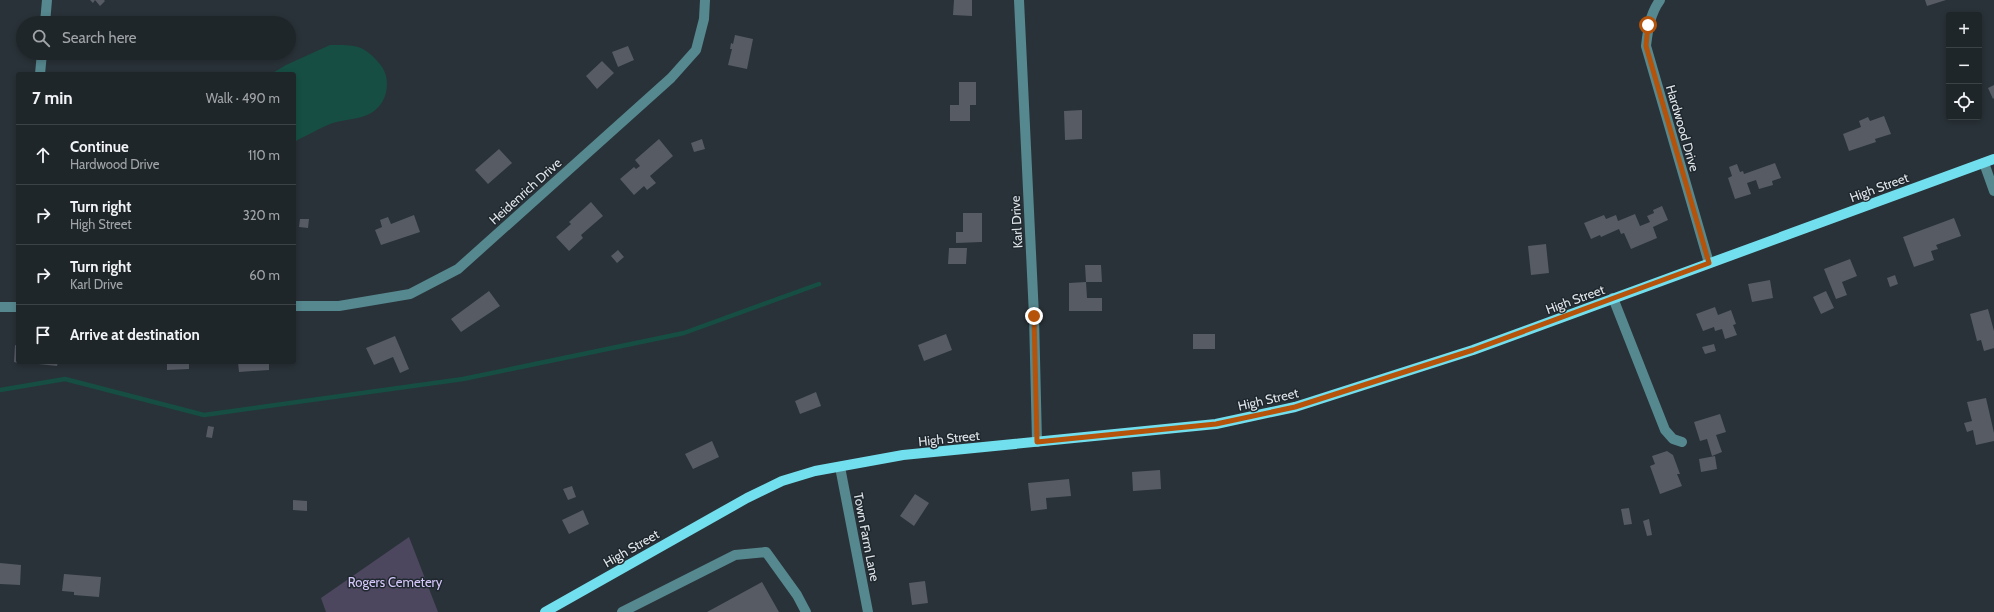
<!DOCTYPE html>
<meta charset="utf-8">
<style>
body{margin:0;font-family:Cabin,sans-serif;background:#272e32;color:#f1f3f6}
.controls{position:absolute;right:12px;top:12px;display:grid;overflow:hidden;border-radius:4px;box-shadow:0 2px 6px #0003}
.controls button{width:36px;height:36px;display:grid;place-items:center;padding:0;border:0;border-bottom:1px solid #3c4347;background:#1f262a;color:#f1f3f6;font:20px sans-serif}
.stop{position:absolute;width:12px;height:12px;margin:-9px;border:3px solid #b45309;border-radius:50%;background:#fff}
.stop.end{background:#b45309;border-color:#fff;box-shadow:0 1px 4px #0008}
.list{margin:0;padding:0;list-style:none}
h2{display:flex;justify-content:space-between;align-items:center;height:52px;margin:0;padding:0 16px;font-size:17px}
h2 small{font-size:13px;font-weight:400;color:#a1a5a8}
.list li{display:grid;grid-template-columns:26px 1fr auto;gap:12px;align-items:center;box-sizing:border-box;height:60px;padding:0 16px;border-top:1px solid #3c4347}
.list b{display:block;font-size:15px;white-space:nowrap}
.list p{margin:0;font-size:13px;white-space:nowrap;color:#a1a5a8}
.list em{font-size:13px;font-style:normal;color:#a1a5a8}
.icon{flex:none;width:22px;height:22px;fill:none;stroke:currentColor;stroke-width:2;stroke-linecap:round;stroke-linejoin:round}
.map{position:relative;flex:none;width:1994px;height:612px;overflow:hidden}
.search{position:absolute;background:#1f262a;box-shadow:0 2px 6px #0003;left:16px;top:16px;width:280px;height:44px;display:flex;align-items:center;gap:10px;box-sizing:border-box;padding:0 14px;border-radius:22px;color:#a1a5a8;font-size:15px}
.panel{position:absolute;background:#1f262a;box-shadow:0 2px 6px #0003;left:16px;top:72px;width:280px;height:292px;border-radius:4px}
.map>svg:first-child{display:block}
.green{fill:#4d465f}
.water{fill:#164e43}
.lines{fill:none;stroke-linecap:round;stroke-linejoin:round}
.stream{stroke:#164e43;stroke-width:4.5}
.building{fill:#575b64}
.minor{stroke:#56888f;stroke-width:10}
.major{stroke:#72dfee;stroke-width:10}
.route{stroke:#b45309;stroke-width:5}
.labels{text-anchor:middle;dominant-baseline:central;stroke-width:3;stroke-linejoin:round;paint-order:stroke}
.street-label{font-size:13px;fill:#e0e5e9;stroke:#1f282e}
.park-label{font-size:13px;fill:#d6c7fb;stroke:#1f282e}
</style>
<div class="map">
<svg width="1994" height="612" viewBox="0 0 1994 612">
<rect width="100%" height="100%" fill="#293238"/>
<path class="green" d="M409,537L438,612H326L321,598Z"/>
<path class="water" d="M330,45C354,45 363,44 379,63C392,77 389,103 371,113C360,120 342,119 330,124C318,129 306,136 294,142V74H271L286,65Z"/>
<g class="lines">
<path class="stream" d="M0,390L65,379L204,415L463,379L684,333L819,284"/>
</g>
<path class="building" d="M90,0H104L105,1L100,6L95,0L93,3Z
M954,0H972V16L953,15Z
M1925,0H1946L1927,6Z
M735,35L753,39L747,69L728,65L732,49H730L731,43L733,44Z
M628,46L634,60L618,67L612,52Z
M602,61L614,73L597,89L586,76Z
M959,82H976V105H970V121H950V105H959Z
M1994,85V98L1993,99L1988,88Z
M1082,110V139L1065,140L1064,111Z
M1884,116L1891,134L1875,139L1876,142L1849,151L1843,134L1861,127L1859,121L1868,117L1870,121Z
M659,139L673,156L650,176L656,183L647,190L644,186L634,195L620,179L634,167L636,169L640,166L635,160Z
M702,139L705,149L694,152L691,143Z
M499,149L512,163L488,184L475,170Z
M1775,163L1781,178L1772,181L1773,185L1759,189L1756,180L1747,183L1751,194L1735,199L1728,178L1732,176L1729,167L1737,164L1740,172L1743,171L1744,174Z
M591,202L603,216L581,235L583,238L569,251L556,237L571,224L569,222Z
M1662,206L1668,220L1653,227L1657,238L1631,249L1624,233L1621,234L1619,229L1601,237L1600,235L1591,239L1584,223L1604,215L1606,219L1616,215L1618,221L1635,214L1640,226L1650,222L1647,216L1654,213L1653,210Z
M963,213H982V242L956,243V232H963Z
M414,215L420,232L381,245L375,230L382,227L380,220L388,217L391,224Z
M1954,218L1961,236L1936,245L1938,249L1931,251L1934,260L1914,267L1903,237Z
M300,219H309L308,228L299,227Z
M1546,244L1549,273L1531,275L1528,246Z
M949,248H967L966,264H948Z
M618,250L624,257L617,263L611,256Z
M1850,259L1857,276L1842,282L1847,295L1836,299L1824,269Z
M1085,265H1101L1102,282H1086Z
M1895,275L1898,284L1890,287L1887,278Z
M1770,280L1773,298L1752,302L1748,284Z
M1086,282L1087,298H1102V311H1069V283Z
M489,291L500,306L461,332L451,319Z
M1826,291L1834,308L1821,314L1813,297Z
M1715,307L1718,315L1731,310L1736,324L1733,325L1737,335L1725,339L1722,329L1715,331L1714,327L1703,331L1696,314Z
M1988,309L1994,331V348L1984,351L1981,340L1977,341L1970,314Z
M946,334L952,350L924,361L918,345Z
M1193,334H1215V349H1193Z
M395,336L409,369L400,373L393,357L374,365L366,348Z
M1714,344L1716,351L1705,354L1702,347Z
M15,345L18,346V363L14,362Z
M20,362H58L57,366Z
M167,362H189V369L167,370Z
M238,362H269V370L239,372Z
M816,392L821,406L800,414L795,401Z
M1986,398L1994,433V441L1976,445L1973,430L1967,432L1964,423L1972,421L1967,402Z
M1720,414L1726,432L1716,435L1722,452L1712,456L1707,439L1700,441L1694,422Z
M208,426L214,427L212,438L206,437Z
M712,441L719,457L693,469L685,454Z
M1667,451L1673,455L1680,474H1677L1682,486L1660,494L1650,466L1655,464L1652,456Z
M1715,456L1717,469L1701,472L1699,459Z
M1160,470L1161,489L1133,491L1132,472Z
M1069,479L1071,496L1046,498L1047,509L1031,511L1028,483Z
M572,486L576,497L568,500L563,489Z
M915,494L929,503L914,526L900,516Z
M293,500L307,501V511L293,510Z
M1629,508L1632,524L1624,525L1621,509Z
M583,510L589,524L569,534L562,520Z
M1649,519L1652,535L1647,536L1643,521Z
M0,563L21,565L20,585L0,584Z
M64,574L101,577L99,597L74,595V592L62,591Z
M925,581L928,603L912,605L909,583Z
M762,582L779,612H707Z"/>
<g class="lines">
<path class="minor" d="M1019,0L1034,316L1037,442
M1660,0C1650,14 1648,29 1646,46L1709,263
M45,23L47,0
M40,74L42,53
M1984,163L1994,191
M1613,298L1665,430L1673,439L1682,442
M294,306H339L410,294L458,269L671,78L696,50L704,19L705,0
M0,307H18
M840,467L868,612
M622,612L735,555L766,552L797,595L806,612"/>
<path class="major" d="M545,612L747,498L782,481L815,471L903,455L1216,424L1295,407L1473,350L1994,159"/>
</g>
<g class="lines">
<path class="route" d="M1034,316L1037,442L1216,424L1295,407L1473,350L1709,263L1646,46L1648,25"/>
</g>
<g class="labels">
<g class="street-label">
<text transform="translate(1683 128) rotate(74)">Hardwood Drive</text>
<text transform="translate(1879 187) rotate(-20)">High Street</text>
<text transform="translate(525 191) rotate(-42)">Heidenrich Drive</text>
<text transform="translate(1016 222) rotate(-93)">Karl Drive</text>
<text transform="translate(1575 299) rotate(-20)">High Street</text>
<text transform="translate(1268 399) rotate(-13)">High Street</text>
<text transform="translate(949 438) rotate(-6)">High Street</text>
<text transform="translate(867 537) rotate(79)">Town Farm Lane</text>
<text transform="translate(631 548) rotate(-30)">High Street</text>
</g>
<g class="park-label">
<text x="395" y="582">Rogers Cemetery</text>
</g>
</g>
</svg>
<div class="controls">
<button>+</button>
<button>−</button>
<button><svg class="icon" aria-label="locate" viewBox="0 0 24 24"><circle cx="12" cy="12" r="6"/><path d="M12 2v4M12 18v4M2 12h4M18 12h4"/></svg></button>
</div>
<div class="stop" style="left:1648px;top:25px"></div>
<div class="stop end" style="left:1034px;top:316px"></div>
<div class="search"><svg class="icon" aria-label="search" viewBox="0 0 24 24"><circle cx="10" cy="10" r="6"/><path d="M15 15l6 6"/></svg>Search here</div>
<section class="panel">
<h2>7 min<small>Walk · 490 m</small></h2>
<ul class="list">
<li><svg class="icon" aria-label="ahead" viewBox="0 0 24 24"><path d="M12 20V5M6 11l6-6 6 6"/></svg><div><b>Continue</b><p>Hardwood Drive</p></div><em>110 m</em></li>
<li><svg class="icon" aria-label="right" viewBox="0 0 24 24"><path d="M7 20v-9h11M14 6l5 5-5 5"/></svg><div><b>Turn right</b><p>High Street</p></div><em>320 m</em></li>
<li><svg class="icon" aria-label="right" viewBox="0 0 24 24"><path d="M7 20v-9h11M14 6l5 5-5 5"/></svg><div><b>Turn right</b><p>Karl Drive</p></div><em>60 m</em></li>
<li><svg class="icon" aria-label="arrive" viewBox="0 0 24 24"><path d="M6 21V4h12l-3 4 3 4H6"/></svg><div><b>Arrive at destination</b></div></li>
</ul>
</section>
</div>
